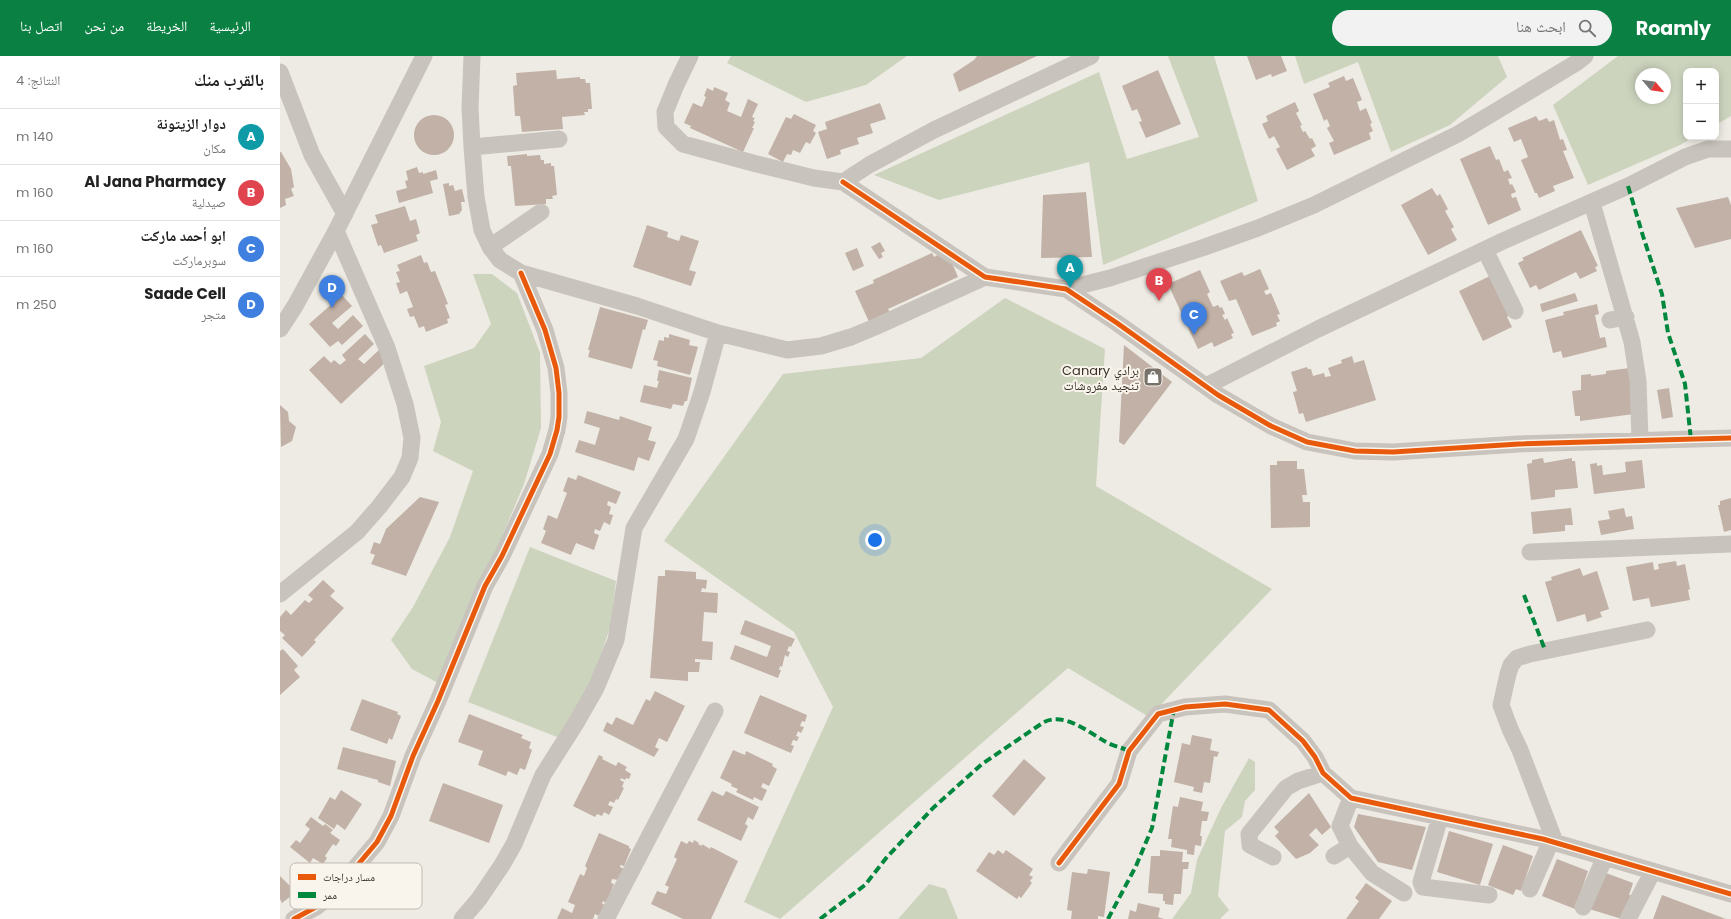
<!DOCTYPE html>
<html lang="ar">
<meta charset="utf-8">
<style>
body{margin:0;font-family:Poppins,"Noto Naskh Arabic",sans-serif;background:#f2f2f2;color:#222;direction:rtl}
.controls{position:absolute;right:12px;top:12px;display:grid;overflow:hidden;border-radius:8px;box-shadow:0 2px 10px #0003}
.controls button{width:36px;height:36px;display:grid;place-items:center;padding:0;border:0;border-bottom:1px solid #e0e0e0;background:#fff;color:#222;font:20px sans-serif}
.compass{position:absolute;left:1355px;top:12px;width:36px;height:36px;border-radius:50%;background:#fff;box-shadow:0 2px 10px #0003;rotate:119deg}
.you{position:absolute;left:595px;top:484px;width:14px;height:14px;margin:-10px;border:3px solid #fff;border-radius:50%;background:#1a73e8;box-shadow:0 0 0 6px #1a73e833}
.badge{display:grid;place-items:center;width:26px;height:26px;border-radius:50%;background:#0b8043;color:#fff;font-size:13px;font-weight:700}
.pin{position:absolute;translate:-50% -33px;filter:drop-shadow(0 1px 2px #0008)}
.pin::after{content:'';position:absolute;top:21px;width:14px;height:12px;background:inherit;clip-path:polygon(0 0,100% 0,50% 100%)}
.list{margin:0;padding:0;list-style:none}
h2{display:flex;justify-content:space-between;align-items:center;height:52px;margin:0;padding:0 16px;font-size:17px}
h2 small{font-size:13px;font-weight:400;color:#767676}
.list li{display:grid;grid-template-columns:26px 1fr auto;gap:12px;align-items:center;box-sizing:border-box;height:56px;padding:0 16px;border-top:1px solid #e0e0e0}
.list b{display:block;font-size:15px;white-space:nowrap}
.list p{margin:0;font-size:13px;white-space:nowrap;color:#767676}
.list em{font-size:13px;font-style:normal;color:#767676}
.icon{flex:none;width:22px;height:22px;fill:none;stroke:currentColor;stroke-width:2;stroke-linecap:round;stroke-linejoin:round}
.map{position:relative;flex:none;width:1451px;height:863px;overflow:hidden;direction:ltr}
header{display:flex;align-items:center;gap:24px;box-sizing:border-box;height:56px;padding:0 20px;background:#0b8043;color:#fff}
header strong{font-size:19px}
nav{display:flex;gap:22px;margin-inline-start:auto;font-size:14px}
.search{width:280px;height:36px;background:#f2f2f2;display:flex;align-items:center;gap:10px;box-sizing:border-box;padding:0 14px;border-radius:22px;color:#767676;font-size:15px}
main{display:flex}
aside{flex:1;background:#fff}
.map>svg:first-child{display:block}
.green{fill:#cdd4be;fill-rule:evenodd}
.building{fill:#c1b1a6}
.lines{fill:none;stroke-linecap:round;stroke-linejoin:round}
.minor{stroke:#c8c3bc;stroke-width:17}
.quiet{stroke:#00873e;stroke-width:4;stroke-dasharray:8 4;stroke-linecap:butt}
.cycleway-casing{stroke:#faf5ec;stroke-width:8}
.cycleway{stroke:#e8590c;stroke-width:5}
.labels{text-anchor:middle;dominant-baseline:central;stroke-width:4;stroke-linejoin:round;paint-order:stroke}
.poi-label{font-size:13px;fill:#39312a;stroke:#faf5ec;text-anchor:end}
.key{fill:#faf5ec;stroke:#c0bab2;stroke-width:1}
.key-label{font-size:11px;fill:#39312a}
</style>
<header>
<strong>Roamly</strong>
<div class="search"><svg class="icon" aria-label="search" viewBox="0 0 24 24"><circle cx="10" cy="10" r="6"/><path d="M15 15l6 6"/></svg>ابحث هنا</div>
<nav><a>الرئيسية</a><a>الخريطة</a><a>من نحن</a><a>اتصل بنا</a></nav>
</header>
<main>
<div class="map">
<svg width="1451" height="863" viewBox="0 0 1451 863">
<rect width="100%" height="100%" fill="#eeebe4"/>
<path class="green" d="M451,0H627L586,29L526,46L447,7Z
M888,0H934L978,145L823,209L809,106L659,144L594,119L819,16L847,103L919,81Z
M1015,0H1218L1227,21L1170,69L1111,96L1078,6L1024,28Z
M1338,0H1451V60L1436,69V15H1406V81H1414L1400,89L1308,129L1273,49ZM1361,18H1385V42H1361Z
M193,218H212L237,237L260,297L261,372L244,428L160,628L132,613L111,584L133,551L170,481L193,415L153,395L161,366L144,310L194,292L211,268Z
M725,242L825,293L816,430L992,533L869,661L788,612L500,863L464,846L553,651L514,576L384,485L503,318L641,302Z
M250,491L336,525L331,568L309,637L282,683L188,646Z
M969,702L975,706V734L965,745L962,761L945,775L938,840L949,854L940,863H892L911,837L917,804L941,752Z
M649,828L666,833L678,863H618Z"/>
<path class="building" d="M697,0H757L679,36L673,18L694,4Z
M967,0H1001L1007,15L992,21L991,18L976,24Z
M276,14L277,23L300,21V23H305L306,27H310L312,53H308V56H304L305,59L282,61L283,73L242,76L240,60H235L233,30L237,29L236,17Z
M878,14L901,68L866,82L859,66L862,65L857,53L852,55L842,30Z
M1064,20L1066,25L1073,22L1082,44L1077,46L1080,55L1086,52L1092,67L1090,68L1093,75L1089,77L1091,83L1054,99L1049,87L1054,85L1047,72L1050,70L1047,63L1044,65L1033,38L1050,31L1048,27Z
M434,31L448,37L445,44L450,47L447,55L461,61L468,43L478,48L472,61L475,62L473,65L475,66L472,72H474L463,96L410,72L411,70L404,67L413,47L422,51L426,41L424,40L427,32L433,35Z
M1015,46L1019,55L1016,57L1022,69L1020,70L1023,76L1025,75L1030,83L1032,82L1036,90L1031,93L1035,100L1007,114L996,93L1000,91L994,80L989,83L982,68L988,65L986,60Z
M600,47L606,63L590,68L593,77L577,82L579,88L560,94L561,98L547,103L538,76L547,73L545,66Z
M514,58L536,69L533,75L536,77L530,88L526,86L520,97L513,94L511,99L507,98L503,106L488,98L506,61L511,63Z
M134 79a20 20 0 1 1 40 0a20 20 0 1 1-40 0Z
M1256,60L1259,65L1267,62L1269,66L1274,64L1280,84L1283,83L1287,94L1283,95L1294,122L1273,130L1275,135L1259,142L1257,137H1255L1241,104L1248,101L1241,83L1234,86L1228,72Z
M1210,90L1216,104L1219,103L1224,116L1228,114L1232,122L1228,123L1230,129L1232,128L1236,136L1231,138L1232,142L1236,141L1241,154L1208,169L1180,103Z
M0,96H1L11,113L14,131L11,133L14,140L5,143L6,149L0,152Z
M247,98V100L260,99L261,104H264V108L271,107V110H274L277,139L272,140L273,143H266V148L235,150L231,110H228L227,100Z
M137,111L139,117L143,116V118L156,114L158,123L150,125L153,137L119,147L116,135L127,132L125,125L128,124L126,115Z
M169,127V130L173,129L175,135L182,133L185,146H181L182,154L179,158L169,160L163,128Z
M1152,132L1157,140L1160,138L1168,153L1165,155L1174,171L1171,173L1177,184L1148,199L1121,149Z
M806,136L812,201L761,202L763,139Z
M1448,141L1451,149V183L1415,192L1396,152Z
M125,150L130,165L136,163L140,177L136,179L138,185L104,197L101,189L98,190L91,169L98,167L95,159Z
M367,169L388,176L387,181L399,185L401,179L419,185L409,214L416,216L411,230L353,211Z
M1301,174L1318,210L1315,211L1317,215L1300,223L1296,216L1259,234L1256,229L1250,232L1238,207L1244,204L1242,202Z
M600,186L605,195L601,197L603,201L599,203L591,191Z
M577,192L584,210L573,215L565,197Z
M652,197L654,201L661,197L669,200L678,221L608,253L611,259L590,268L575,235L594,227L593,224Z
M141,199L144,207L147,206L151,216L155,215L168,248L165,249L170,262L167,263L168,267L146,276L144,270L139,272L134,260L130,261L127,253L133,251L127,235L120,238L116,227L120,226L116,216L120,215L117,209Z
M980,213L989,233L984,235L986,239L991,237L1000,258L997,259L1000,265L996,267L997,270L972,280L956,243L949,245L940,225L962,216L964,220Z
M920,214L930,236L927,238L933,251L938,249L940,252L942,251L945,258L942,259L945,264L947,262L954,277L951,278L953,282L934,291L932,286L918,293L888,228Z
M1210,220L1229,259L1227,261L1232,271L1203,285L1179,235Z
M1295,237L1298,245L1262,256L1260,248Z
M62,239L72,250L52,267L58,273L73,259L83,270L62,289L58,285L50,291L29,268Z
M1317,248L1319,258L1315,259L1320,282L1325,281L1327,291L1283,302L1281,295L1273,297L1265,264L1284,259L1283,256Z
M320,251L368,264L365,274L363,273L352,313L308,301L310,294H308Z
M85,278L94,288L78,303L84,308L99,294L108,304L61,348L29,314L44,300L51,307L54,304L60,309L66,304L62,299Z
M389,278L410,284L409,289L418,291L410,319L377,310L378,305L373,304L379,284L384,285V281L389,282Z
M844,289L892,326L844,389L839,386Z
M1072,300L1074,307L1084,304L1096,344L1026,366L1023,357L1019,358L1013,336L1017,335L1011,316L1027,311L1028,313H1031L1033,320L1044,317L1045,321L1051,320L1048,312L1062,307L1061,304Z
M1350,312L1354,358L1300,365V360H1295L1292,335L1301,334V319L1311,318V320L1326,318V315Z
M379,314L412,322L407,345H405L403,350L393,348L391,353L360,346L364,329L377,332L379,325H377Z
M1389,332L1393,361L1382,363L1377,334Z
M0,349L8,356L9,365L16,371L12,385L1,391Z
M307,355L339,364L340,360L372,371L368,384L376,386L369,405L358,401L354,415L295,396L299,384L315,389L320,372L304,367Z
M1263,402L1264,407L1292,402V405H1295L1298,432L1275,434V441L1251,444L1247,408L1252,407V404Z
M1362,404L1365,432L1314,438L1310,408L1317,407V410L1322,409L1323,419L1346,416L1345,406Z
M997,405H1017V413H1024L1027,439H1022L1023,446H1030V471L991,472L990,409H997Z
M298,419L341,436L336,448L328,445L327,449L331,451L329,458L333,459L330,469L324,466L320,475L315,473L314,477L319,479L314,494L296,487L291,499L261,487L266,475L263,473L268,459L277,463L287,437L283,435L288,421L296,424Z
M140,441L159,446L126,520L91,508L95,499L90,497L94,486L100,488L106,473Z
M1451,442V474L1444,476L1438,449H1440V445Z
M1291,452L1293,469H1285V475L1253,478L1251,456Z
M1344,452L1346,461L1352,460L1354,473L1321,479L1318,465L1330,463L1328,455Z
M1396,505L1397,510L1405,508L1410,533L1408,534L1410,544L1371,551L1369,542L1353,545L1346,511L1373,506L1374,514L1379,513L1378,508Z
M1300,512L1303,520L1317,515L1329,553L1320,556L1322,561L1307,566L1305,558L1277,566L1265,526L1272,524L1271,521Z
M385,514L416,516V523L427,524L426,533L422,532L421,536L438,537L437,557L424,556L422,585L433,586L432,604L415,603V606H420L419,616H408V625L370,622L378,520H385Z
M43,524L55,535L50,540L64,552L34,584L36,586L22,601L2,582L5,579L0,575V561L6,554L11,559L25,544L29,547L33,543L28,539Z
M465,564L515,583L511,591L509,590L507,595L510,596L508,601L505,599L502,611L500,610L499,614H501L498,622L450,603L455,589L487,601L491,590L460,578Z
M3,593L18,610L14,614L20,621L0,639V595Z
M375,635L405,650L387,686L379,682L375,691L379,693L374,701L323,675L327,666L332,669L336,661L353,669L366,643L370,645Z
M480,639L527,659L525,666L522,665L520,670L524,671L521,677L518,675L516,680L519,681L517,685L513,684L511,689L514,690L511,697L464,677Z
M82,643L118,656L117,658L121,660L112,684L109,682L107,688L70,674Z
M189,658L243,679L241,682L251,686L249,692L252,694L245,714L240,712L237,719L228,715L226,720L198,709L203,695L178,686Z
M912,679L932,683L930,694L939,696L937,701L934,700L930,727L924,726L922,737L913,735L914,731L894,726L902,687L910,689Z
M63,691L116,705L110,730L98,726V724L57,713Z
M453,694L465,699L466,695L493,708L492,710L497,713L489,730L483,727L481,731L487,734L482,745L474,741L473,744L456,736L458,733L451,730L452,728L440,722Z
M319,699L323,701L322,703L336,710L338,706L347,711L345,714L351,718L349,723L346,722L345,724L341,722L340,724L344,726L342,731L344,732L338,744L336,743L334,747L330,745L328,749L333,751L329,759L324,756L322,760L317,758L315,761L293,750Z
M744,703L766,722L734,760L712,740Z
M163,727L223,749L209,787L149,765Z
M61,734L82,748L65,774L57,768L54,773L38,762L50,741L55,744Z
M432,735L443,740L446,735L479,751L473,764L468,761L465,768L468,770L461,785L417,764Z
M1029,737L1051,771L1042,779L1036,772L1029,779L1039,789L1030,797L1016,803L995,780L999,776L994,771Z
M900,741L923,746L921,755L929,756L927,765H922L920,780H922L921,790L915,789L914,799L907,798V794L891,791L892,783H888L893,750L898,751Z
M1078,758L1146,771L1132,814L1098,806L1074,771Z
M31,761L43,770L45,768L53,774L50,777L60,784L56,790L53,788L45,800L47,802L43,808L33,802L30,807L10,791L16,784L20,787L30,773L25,769Z
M1169,775L1213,788L1200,829L1157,816Z
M319,777L349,790V792L351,793L344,810L340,809V811L344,813L339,824L332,823L331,827L334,828L326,847L323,845L322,848L326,849L321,861L315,858L313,863H277L282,852L292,857L295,849L288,846L300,818L304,820L307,812L305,810Z
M414,784L419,787L418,788L422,790V788L430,793L431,791L458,805L431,863H403L371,848L377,835L386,838L389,831L385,829L397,803L394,801L401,785L407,788L409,785L413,787Z
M1223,789L1253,800L1241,835L1236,833L1233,839L1208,829Z
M718,794L723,798L726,794L753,813L749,819L753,821L750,825L752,827L741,842L739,840L737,843L696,815L709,796L714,799Z
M880,794L903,796L902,806H909L908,813H903L901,838H894L893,849L885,848V845H883V838L868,837L871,800H880Z
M1277,803L1308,815L1295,853L1262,840Z
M808,813L830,816L824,861L818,860V863H791L792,855L787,854L792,816L807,818Z
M1323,816L1353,827L1349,839H1351L1342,863L1309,853Z
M0,820L16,836L2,847L0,843Z
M1086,827L1112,845L1099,863H1066L1079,845L1075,842Z
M1382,839L1446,863H1373Z
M858,847L880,852L878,861L884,863H848L850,854L856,856Z"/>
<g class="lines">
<path class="minor" d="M192,0L190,52L192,91L196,141L202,174L210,191L220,204L241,217L357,250L438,277L507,294L541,290L571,281L595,271L705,221
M410,0L396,29L385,56L386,71L403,88L473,107L534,122L563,126L589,109L654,74L811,0
M0,16L32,99L65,158
M192,91L279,83
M563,126L705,221L786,233L837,267L938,339L991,370L1027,386L1075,395L1113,396L1239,388L1451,382
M1312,147L1352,286L1358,325L1360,384
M210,191L261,156
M1205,194L1235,255
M786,233L830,222L922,192L978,172L1034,149L1178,78L1296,7L1305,0
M1330,264L1346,261
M0,273L15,250L56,175L144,0
M926,330L1038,273L1223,185L1348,130L1405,101L1428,93H1451
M1250,496L1451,488
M0,538L77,476L99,451L122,421L130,402L132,382L125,348L107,292L56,175
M1071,742L1060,770L1070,790L1092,817L1124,837
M1160,761L1141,826L1143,831L1209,839
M1275,786L1240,694L1230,673L1221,649L1228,618L1231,609L1237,602L1250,598L1367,574
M1054,800L1070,790
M993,801L970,789L969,778L1006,732L1018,725L1043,717
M779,807L839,728L849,695L878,658L905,651L945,648L989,654L1023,685L1035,701L1043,717L1071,742L1263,783L1451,838
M1250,833L1271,785
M1303,851L1325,801
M14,863L36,851L55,836L97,786L111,760L133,700L158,645L205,530L222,500L270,398L277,374L279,361V337L276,312L265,274L241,217
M182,863L199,843L222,809L234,788L263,719L296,667L316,632L336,584L354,472L406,383L422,336L438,277
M326,863L435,655
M1348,863L1373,815"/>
<path class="quiet" d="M1348,130L1363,180L1382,238L1388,277L1405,328L1411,384
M1244,539L1265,594
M540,863L585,829L607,801L653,752L702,708L764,666C785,656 808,676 826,686C833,690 841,691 849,695
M828,863L856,810L872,772L894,653"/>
<g class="cycleway-casing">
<path id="cycleway" d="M563,126L705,221L786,233L837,267L938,339L991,370L1027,386L1075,395L1113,396L1239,388L1451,382
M779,807L839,728L849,695L878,658L905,651L945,648L989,654L1023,685L1035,701L1043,717L1071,742L1263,783L1451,838
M14,863L36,851L55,836L97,786L111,760L133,700L158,645L205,530L222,500L270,398L277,374L279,361V337L276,312L265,274L241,217"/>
</g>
<use href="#cycleway" class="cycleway"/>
</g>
<defs>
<g id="shop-square" transform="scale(1)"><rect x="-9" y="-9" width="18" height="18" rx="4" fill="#78726b" stroke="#faf5ec"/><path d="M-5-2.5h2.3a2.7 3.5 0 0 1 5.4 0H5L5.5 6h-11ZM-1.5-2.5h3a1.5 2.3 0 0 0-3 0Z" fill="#fff"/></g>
</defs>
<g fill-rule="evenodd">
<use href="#shop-square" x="873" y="321"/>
</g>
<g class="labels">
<g class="poi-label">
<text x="859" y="314">Canary برادي<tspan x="859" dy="15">تنجيد مفروشات</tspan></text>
</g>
</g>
<rect x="10" y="807" width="132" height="46" rx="6" class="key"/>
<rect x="18" y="818" width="18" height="6" fill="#e8590c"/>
<rect x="18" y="836" width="18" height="6" fill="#00873e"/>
<g class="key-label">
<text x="43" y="825">مسار دراجات</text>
<text x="43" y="843">ممر</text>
</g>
</svg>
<div class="controls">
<button>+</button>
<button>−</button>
</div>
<svg class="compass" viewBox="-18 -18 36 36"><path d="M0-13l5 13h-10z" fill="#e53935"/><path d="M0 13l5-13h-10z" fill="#767676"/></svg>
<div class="you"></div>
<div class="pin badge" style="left:790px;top:232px;background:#0f9aa8">A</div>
<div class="pin badge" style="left:879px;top:245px;background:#e0444e">B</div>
<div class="pin badge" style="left:914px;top:279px;background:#3f7fe0">C</div>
<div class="pin badge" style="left:52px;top:252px;background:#3f7fe0">D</div>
</div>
<aside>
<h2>بالقرب منك<small>النتائج: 4</small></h2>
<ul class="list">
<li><span class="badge" style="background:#0f9aa8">A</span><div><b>دوار الزيتونة</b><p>مكان</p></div><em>140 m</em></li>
<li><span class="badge" style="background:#e0444e">B</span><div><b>Al Jana Pharmacy</b><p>صيدلية</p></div><em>160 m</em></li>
<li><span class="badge" style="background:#3f7fe0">C</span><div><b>ابو أحمد ماركت</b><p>سوبرماركت</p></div><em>160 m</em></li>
<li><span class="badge" style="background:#3f7fe0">D</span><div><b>Saade Cell</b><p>متجر</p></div><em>250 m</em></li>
</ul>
</aside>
</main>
